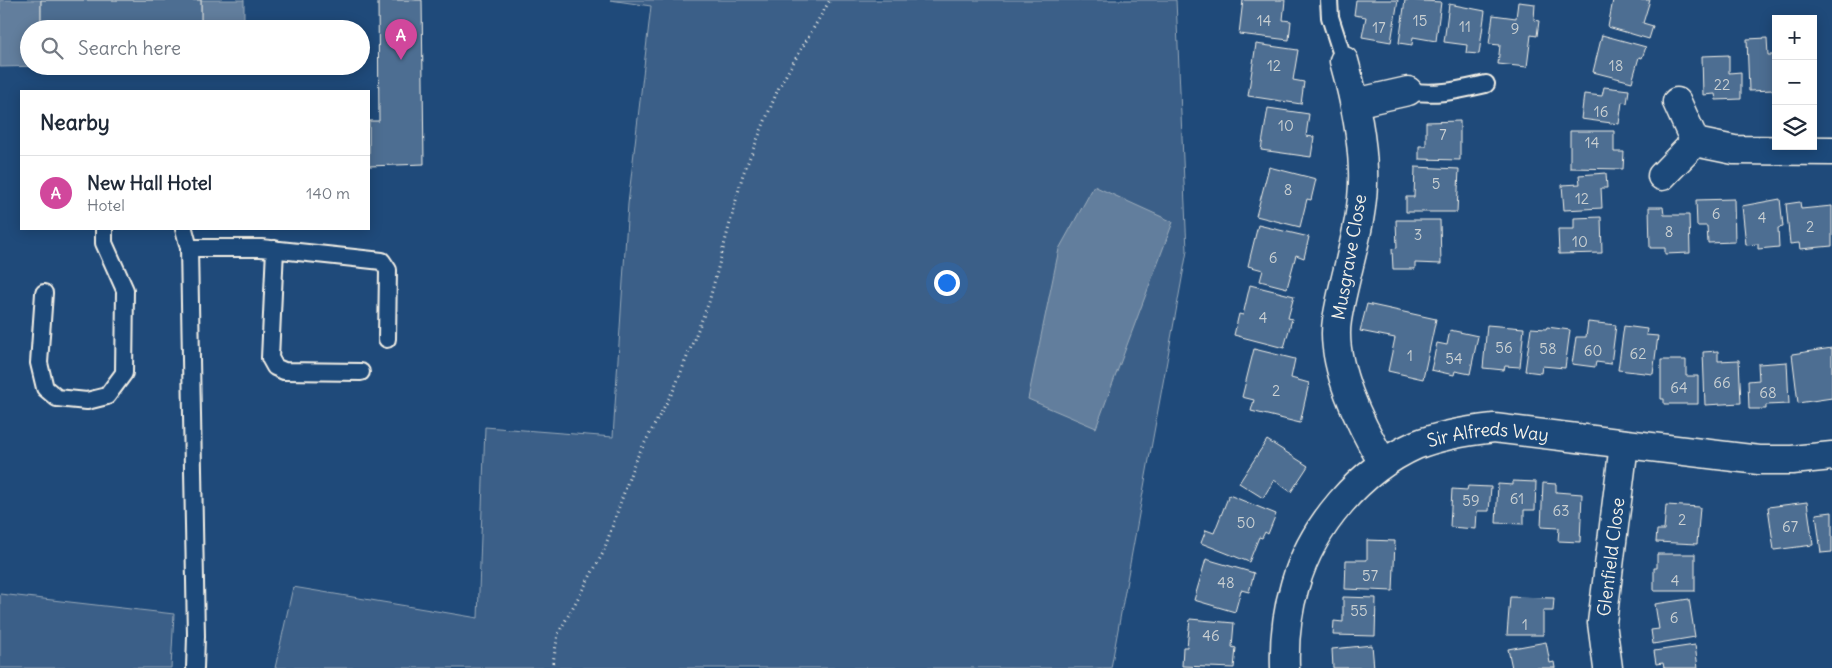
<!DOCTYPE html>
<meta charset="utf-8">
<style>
body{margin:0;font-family:Delius,sans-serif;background:#f6f6f7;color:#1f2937}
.controls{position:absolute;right:15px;top:15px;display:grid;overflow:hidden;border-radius:0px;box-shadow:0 2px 12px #0003}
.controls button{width:45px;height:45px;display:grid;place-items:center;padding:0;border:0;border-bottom:1px solid #e0e1e3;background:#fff;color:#1f2937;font:25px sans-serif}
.you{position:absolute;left:946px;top:282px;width:18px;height:18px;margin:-12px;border:4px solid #fff;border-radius:50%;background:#1a73e8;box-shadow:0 0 0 8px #1a73e833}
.badge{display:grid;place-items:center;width:32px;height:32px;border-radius:50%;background:#0f766e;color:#fff;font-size:16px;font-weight:700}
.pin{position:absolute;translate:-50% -41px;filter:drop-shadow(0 1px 2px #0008)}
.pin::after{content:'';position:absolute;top:26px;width:18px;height:15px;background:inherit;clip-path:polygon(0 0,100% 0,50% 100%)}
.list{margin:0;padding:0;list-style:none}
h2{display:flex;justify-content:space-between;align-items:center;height:65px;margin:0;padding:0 20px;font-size:21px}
h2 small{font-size:16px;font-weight:400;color:#747a83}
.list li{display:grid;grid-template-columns:32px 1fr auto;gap:15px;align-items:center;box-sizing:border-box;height:75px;padding:0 20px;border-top:1px solid #e0e1e3}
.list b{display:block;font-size:19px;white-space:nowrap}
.list p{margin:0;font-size:16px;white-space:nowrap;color:#747a83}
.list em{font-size:16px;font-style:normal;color:#747a83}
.icon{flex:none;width:28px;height:28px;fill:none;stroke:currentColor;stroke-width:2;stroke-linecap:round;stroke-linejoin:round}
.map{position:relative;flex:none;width:1832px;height:668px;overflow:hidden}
.search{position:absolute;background:#fff;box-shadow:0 2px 12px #0003;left:20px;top:20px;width:350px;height:55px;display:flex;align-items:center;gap:12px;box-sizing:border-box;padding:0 18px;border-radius:28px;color:#747a83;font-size:19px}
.panel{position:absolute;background:#fff;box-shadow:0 2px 12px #0003;left:20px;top:90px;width:350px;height:140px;border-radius:0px}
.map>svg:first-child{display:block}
.green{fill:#3a5f88;stroke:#97a8b8}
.water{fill:#627e9d;stroke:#9cacbb}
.building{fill:#4d6e92;stroke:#f4f1e8}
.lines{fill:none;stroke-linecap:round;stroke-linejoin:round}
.service-casing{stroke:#f4f1e8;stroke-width:20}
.minor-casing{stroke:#f4f1e8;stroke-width:31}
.path{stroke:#f4f1e8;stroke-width:3;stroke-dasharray:1 4;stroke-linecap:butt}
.service{stroke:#1f4a7a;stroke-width:16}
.minor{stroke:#1f4a7a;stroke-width:28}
.labels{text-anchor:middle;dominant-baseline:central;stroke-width:5;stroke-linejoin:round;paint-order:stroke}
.number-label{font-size:15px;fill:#cad0d2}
.street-label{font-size:18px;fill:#f4f1e8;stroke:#1f4a7a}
</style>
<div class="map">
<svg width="1832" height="668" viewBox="0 0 1832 668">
<rect width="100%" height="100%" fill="#1f4a7a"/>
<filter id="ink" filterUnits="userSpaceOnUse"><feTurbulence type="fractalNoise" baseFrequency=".02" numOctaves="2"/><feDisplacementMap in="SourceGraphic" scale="10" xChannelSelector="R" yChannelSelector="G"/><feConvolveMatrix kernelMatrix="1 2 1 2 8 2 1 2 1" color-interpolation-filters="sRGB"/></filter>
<g filter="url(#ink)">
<path class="green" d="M610,0H1176L1187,251L1111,668H275L293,587L478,618L485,427L613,437L628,204L651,6Z
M0,594L174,614L171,668H0Z"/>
<path class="water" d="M0,0H41V29H29V66H45L0,67Z
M201,0H244V29H201Z
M1094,186L1173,222L1096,428L1028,399L1059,249Z"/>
<path class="building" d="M41,0H201V29H41Z
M378,0H422L424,164L369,166V121H379Z
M1243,0H1285L1283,20L1291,21L1289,40L1239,34Z
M1356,0H1398L1391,42L1362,37L1366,17L1354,15Z
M1405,0L1441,2L1436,41L1413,37L1412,45L1399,43Z
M1613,0H1650L1643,23L1653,26L1649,39L1608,27Z
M1518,2L1535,4L1534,20L1539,21L1537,36L1531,35L1527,67L1498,64L1500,45L1489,44L1493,15L1516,18Z
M1449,4L1485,11L1479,54L1466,53L1467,45L1444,42Z
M1602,35L1646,47L1642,58L1639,57L1632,82L1593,72Z
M1767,38L1768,55H1776V101H1774L1773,90L1749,91L1747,39Z
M1256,44L1298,50L1293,80L1304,82L1301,104L1248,96Z
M1729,55V73L1741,72V99L1716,100L1715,94L1703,95L1702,56Z
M1604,87L1629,90L1627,103L1622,102L1619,124L1581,119L1584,94L1602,96Z
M1268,108L1309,114L1306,136L1314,137L1311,157L1261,150Z
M1460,121V160L1419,159V146H1426V122Z
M1570,131H1614V152H1624L1623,169L1570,168Z
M1269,167L1316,179L1311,200L1307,199L1300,227L1256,216Z
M1415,167L1459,169L1457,212H1406V197H1414Z
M1606,173L1607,188H1601L1602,208L1564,210L1562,185L1580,184L1579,175Z
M1734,199L1735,242L1708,243L1707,226H1697L1696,200Z
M1780,199L1783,227L1778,228L1779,247L1758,249V244L1746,245L1742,206Z
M1800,202L1801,209L1832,206V246L1800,249L1799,243L1790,244L1786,204Z
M1649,207H1663L1664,215H1689L1690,253L1665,254V248H1650Z
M1601,217L1602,253L1559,254L1558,229H1574V218Z
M1396,220H1440L1441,264L1415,263V269H1393L1392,249L1397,248Z
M1258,225L1309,237L1304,258L1296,255L1287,288L1260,281L1263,270L1248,266Z
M1250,285L1294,296L1288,318L1292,319L1284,348L1234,335L1239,314L1243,315Z
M1367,304L1436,319L1423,379L1388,371L1395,338L1360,331Z
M1588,322L1616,325L1611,364L1596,362L1595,367L1572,364L1576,337H1586Z
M1487,325L1524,328L1520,367L1505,366L1504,370L1483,368Z
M1624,326L1647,329L1646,335L1658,336L1653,374L1618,370Z
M1547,327L1570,330L1565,368L1542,366L1541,373L1525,371L1531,328L1546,329Z
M1450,330L1478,336L1470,374L1455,371L1454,375L1431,370L1437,343L1447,345Z
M1832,348V398L1798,403L1792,354Z
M1254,349L1295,359L1291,378L1309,383L1300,423L1251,411L1254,400L1242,397Z
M1718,351V361L1739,360L1741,403L1705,405L1703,352Z
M1661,360H1686V376H1698V404H1664V399H1661Z
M1787,362L1789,404L1766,405V409H1749L1748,381L1759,380L1758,364Z
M1267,440L1308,466L1291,492L1274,480L1263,498L1239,483Z
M1513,481L1536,482L1535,510H1524V524L1496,523L1498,484L1513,485Z
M1543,483L1556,484V492L1582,494L1580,542L1558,541L1559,528L1541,527Z
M1468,486L1491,487L1489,511H1477L1476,529L1450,527L1452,489L1467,490Z
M1229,495L1276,514L1268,534L1265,532L1262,538L1259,537L1249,562L1201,543L1206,530L1214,533Z
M1807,502L1813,545L1774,550L1768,507Z
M1666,505L1700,507L1697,544L1656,542L1657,530H1664Z
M1832,512V552L1821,553L1816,514Z
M1367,540L1395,541L1393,591L1345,589L1346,560H1367Z
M1657,554H1695V591H1654V568H1657Z
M1206,559L1254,573L1249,592L1241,590L1235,612L1194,600Z
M1343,597L1376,598L1375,636L1333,635L1334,621L1343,622Z
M1510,597L1554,598L1553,611H1543V635H1507Z
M1689,599L1695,637L1653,644L1651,630L1659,629L1655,604Z
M1190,619L1234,623L1232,647L1236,648L1234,668L1182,666L1183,647H1187Z
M1546,642L1550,663L1554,662L1555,668H1512L1508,649Z
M1372,645L1374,668H1333L1332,649Z
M1695,645L1698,668H1664L1663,663L1656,664L1654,651Z"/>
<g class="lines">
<g class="service-casing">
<path id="service" d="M1329,0L1330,17L1344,61
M1408,91C1436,96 1459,90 1486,84
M184,229L189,248L196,636L195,668
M189,248H261L382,261L388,270L387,339
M275,249L270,358L275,367L284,371L361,372
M44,293L39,363L45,388L57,398L87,401L107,396L124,373L125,290L104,243V229"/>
</g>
<g class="minor-casing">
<g id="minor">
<path d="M1344,61C1354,97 1362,133 1363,170C1365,221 1345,270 1337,320C1330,364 1361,426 1383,463"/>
<path d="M1677,102L1695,142L1734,150L1832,151"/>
<path d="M1355,103L1408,91"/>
<path d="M1662,176L1695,142"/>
<path id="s1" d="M1285,668C1284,640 1287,612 1295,585C1312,526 1360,470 1416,445C1441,435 1468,431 1494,428L1759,460H1792L1832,456"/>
<path id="s2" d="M1608,668L1602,623L1624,444"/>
</g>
</g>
<path class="path" d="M552,668L558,634L603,553L635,461L675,387L709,302L743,174L779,87L830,0"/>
<use href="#service" class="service"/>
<use href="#minor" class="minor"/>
</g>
</g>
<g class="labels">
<g class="number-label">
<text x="1264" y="20">14</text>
<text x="1420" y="20">15</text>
<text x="1465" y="26">11</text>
<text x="1379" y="27">17</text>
<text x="1515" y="28">9</text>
<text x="1274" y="65">12</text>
<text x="1616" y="65">18</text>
<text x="1722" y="84">22</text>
<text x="1601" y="111">16</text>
<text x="1286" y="125">10</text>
<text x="1443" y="134">7</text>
<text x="1592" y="142">14</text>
<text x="1436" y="183">5</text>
<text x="1288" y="189">8</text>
<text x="1582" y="198">12</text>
<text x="1716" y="213">6</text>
<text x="1762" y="217">4</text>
<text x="1810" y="226">2</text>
<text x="1669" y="231">8</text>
<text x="1418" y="234">3</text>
<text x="1580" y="241">10</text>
<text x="1273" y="257">6</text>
<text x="1263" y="317">4</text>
<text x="1504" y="347">56</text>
<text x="1548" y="348">58</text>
<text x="1593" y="350">60</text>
<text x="1638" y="353">62</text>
<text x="1410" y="355">1</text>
<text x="1454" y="358">54</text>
<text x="1722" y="382">66</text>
<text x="1679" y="387">64</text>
<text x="1276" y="390">2</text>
<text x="1768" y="392">68</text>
<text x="1517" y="498">61</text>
<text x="1471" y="500">59</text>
<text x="1561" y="510">63</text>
<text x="1682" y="519">2</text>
<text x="1246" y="522">50</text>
<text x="1790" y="526">67</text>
<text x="1370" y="575">57</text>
<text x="1675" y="580">4</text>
<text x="1226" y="582">48</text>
<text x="1359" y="610">55</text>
<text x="1674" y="617">6</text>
<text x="1525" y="624">1</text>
<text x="1211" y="635">46</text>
</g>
<g class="street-label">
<text transform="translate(1349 257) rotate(-80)">Musgrave Close</text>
<text stroke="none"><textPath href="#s1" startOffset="348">Sir Alfreds Way</textPath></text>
<text stroke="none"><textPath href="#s2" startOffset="112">Glenfield Close</textPath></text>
</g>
</g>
</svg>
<div class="controls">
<button>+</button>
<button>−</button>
<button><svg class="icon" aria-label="layers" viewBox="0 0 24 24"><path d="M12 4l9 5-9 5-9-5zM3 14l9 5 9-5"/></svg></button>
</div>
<div class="you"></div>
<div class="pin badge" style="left:401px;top:60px;background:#d1479c">A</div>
<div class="search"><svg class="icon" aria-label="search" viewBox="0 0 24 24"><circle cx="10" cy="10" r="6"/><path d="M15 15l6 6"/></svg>Search here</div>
<section class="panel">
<h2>Nearby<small></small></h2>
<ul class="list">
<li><span class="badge" style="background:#d1479c">A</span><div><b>New Hall Hotel</b><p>Hotel</p></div><em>140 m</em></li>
</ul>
</section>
</div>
